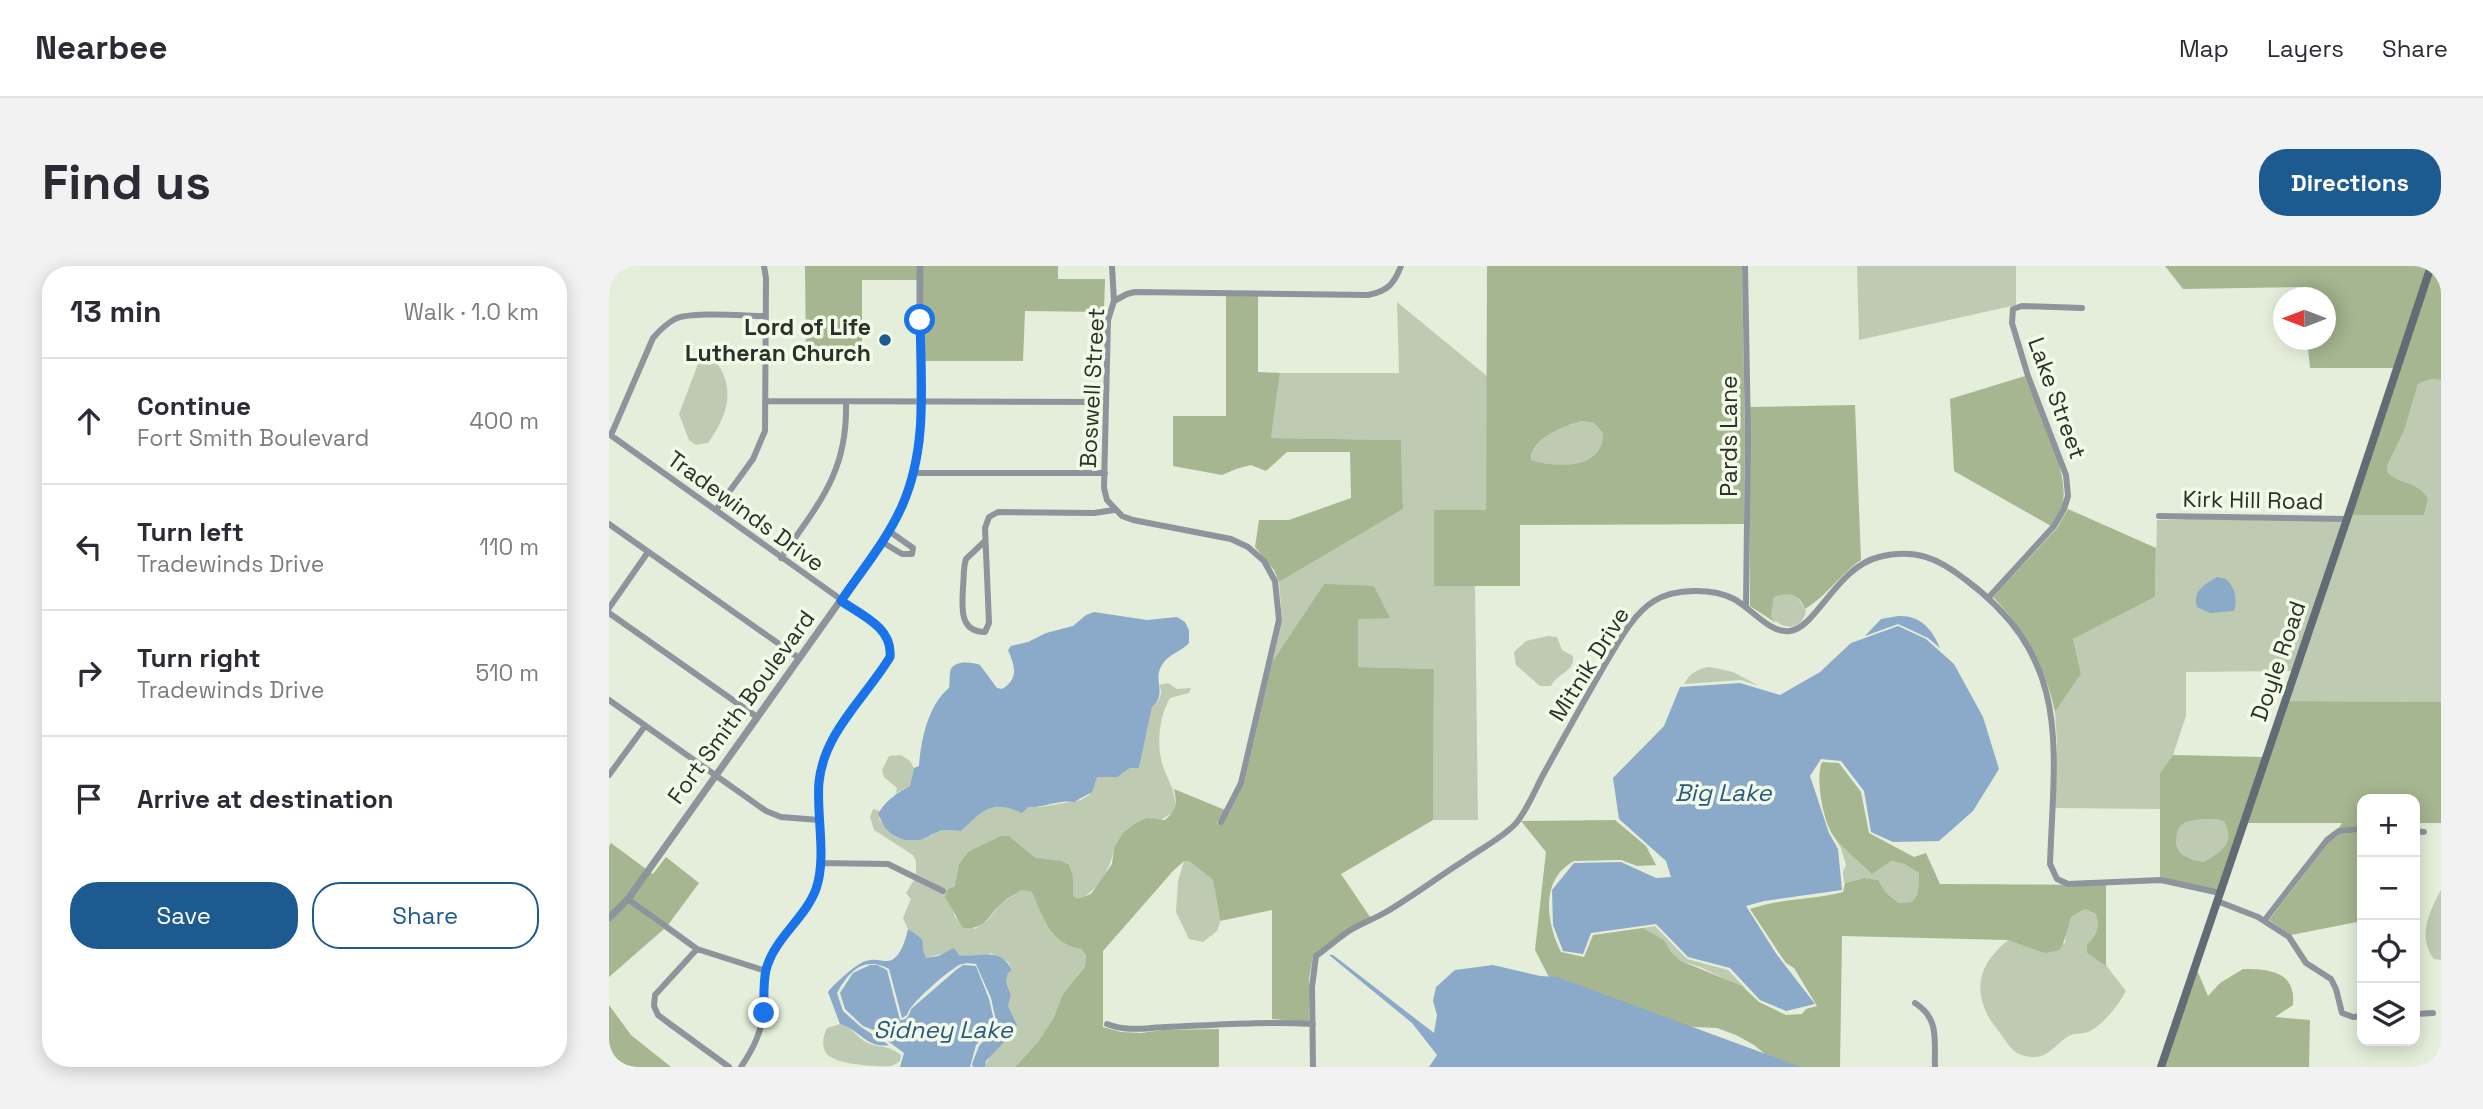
<!DOCTYPE html>
<meta charset="utf-8">
<style>
body{margin:0;font-family:"Space Grotesk",sans-serif;background:#f2f2f3;color:#2b2b33}
.controls{position:absolute;right:21px;bottom:21px;display:grid;overflow:hidden;border-radius:14px;box-shadow:0 4px 18px #0003}
.controls button{width:63px;height:63px;display:grid;place-items:center;padding:0;border:0;border-bottom:2px solid #e1e1e2;background:#fff;color:#2b2b33;font:35px sans-serif}
.compass{position:absolute;left:1664px;top:21px;width:63px;height:63px;border-radius:50%;background:#fff;box-shadow:0 4px 18px #0003;rotate:270deg}
.stop{position:absolute;width:21px;height:21px;margin:-16px;border:5px solid #1a73e8;border-radius:50%;background:#fff}
.stop.end{background:#1a73e8;border-color:#fff;box-shadow:0 2px 7px #0008}
.list{margin:0;padding:0;list-style:none}
h2{display:flex;justify-content:space-between;align-items:center;height:91px;margin:0;padding:0 28px;font-size:30px}
h2 small{font-size:23px;font-weight:400;color:#7c7c81}
.list li{display:grid;grid-template-columns:46px 1fr auto;gap:21px;align-items:center;box-sizing:border-box;height:126px;padding:0 28px;border-top:2px solid #e1e1e2}
.list b{display:block;font-size:26px;white-space:nowrap}
.list p{margin:0;font-size:23px;white-space:nowrap;color:#7c7c81}
.list em{font-size:23px;font-style:normal;color:#7c7c81}
.actions{display:flex;gap:14px;padding:21px 28px}
.actions a{flex:1;padding:16px 0;border:2px solid #1d5a90;border-radius:28px;text-align:center;font-size:24px;color:#1d5a90}
.actions .main{background:#1d5a90;color:#fff}
.icon{flex:none;width:38px;height:38px;fill:none;stroke:currentColor;stroke-width:2;stroke-linecap:round;stroke-linejoin:round}
.map{position:relative;flex:none;width:1832px;height:801px;overflow:hidden;border-radius:28px}
header{display:flex;align-items:center;gap:42px;box-sizing:border-box;height:98px;padding:0 35px;background:#fff;border-bottom:2px solid #e1e1e2}
header strong{font-size:33px}
nav{display:flex;gap:38px;margin-inline-start:auto;font-size:24px}
.intro{display:flex;align-items:center;justify-content:space-between;box-sizing:border-box;height:168px;padding:0 42px}
h1{margin:0;font-size:49px}
.button{padding:18px 32px;border-radius:28px;background:#1d5a90;color:#fff;font-size:24px;font-weight:700}
main{display:flex;gap:42px;padding:0 42px}
aside{flex:1;background:#fff;border-radius:28px;box-shadow:0 4px 18px #0003}
.map>svg:first-child{display:block}
.green{fill:#becab1}
.forest{fill:#a5b690;fill-rule:evenodd}
.water{fill:#8ba9c8}
.lines{fill:none;stroke-linecap:round;stroke-linejoin:round}
.minor{stroke:#8e949b;stroke-width:6}
.tertiary{stroke:#8e949b;stroke-width:7}
.secondary{stroke:#626c75;stroke-width:8}
.route{stroke:#1a73e8;stroke-width:9}
.poi-dot{fill:#1d5a90;stroke:#f2fbe7;stroke-width:2.5}
.labels{text-anchor:middle;dominant-baseline:central;stroke-width:7;stroke-linejoin:round;paint-order:stroke}
.poi-label{font-size:23px;font-weight:bold;fill:#2d3029;stroke:#f2fbe7;text-anchor:end}
.street-label{font-size:23px;fill:#2d3029;stroke:#f2fbe7}
.water-label{font-size:24px;font-style:italic;fill:#2c5984;stroke:#f2fbe7}
</style>
<header>
<strong>Nearbee</strong>
<nav><a>Map</a><a>Layers</a><a>Share</a></nav>
</header>
<div class="intro"><h1>Find us</h1><a class="button">Directions</a></div>
<main>
<aside>
<h2>13 min<small>Walk · 1.0 km</small></h2>
<ul class="list">
<li><svg class="icon" aria-label="ahead" viewBox="0 0 24 24"><path d="M12 20V5M6 11l6-6 6 6"/></svg><div><b>Continue</b><p>Fort Smith Boulevard</p></div><em>400 m</em></li>
<li><svg class="icon" aria-label="left" viewBox="0 0 24 24"><path d="M17 20v-9H6M10 6l-5 5 5 5"/></svg><div><b>Turn left</b><p>Tradewinds Drive</p></div><em>110 m</em></li>
<li><svg class="icon" aria-label="right" viewBox="0 0 24 24"><path d="M7 20v-9h11M14 6l5 5-5 5"/></svg><div><b>Turn right</b><p>Tradewinds Drive</p></div><em>510 m</em></li>
<li><svg class="icon" aria-label="arrive" viewBox="0 0 24 24"><path d="M6 21V4h12l-3 4 3 4H6"/></svg><div><b>Arrive at destination</b></div></li>
</ul>
<div class="actions"><a class="main">Save</a><a>Share</a></div>
</aside>
<div class="map">
<svg width="1832" height="801" viewBox="0 0 1832 801">
<rect width="100%" height="100%" fill="#e4eeda"/>
<path class="green" d="M1248,0H1407V39L1250,74Z
M788,36L878,110L877,245H825V320H866L869,554H824L825,403L749,401V352H780L715,318L663,396L673,354L670,316L794,243L792,174L662,172L671,107H790Z
M101,88C128,118 121,146 99,177L87,179L80,174L70,148L92,90Z
M1822,113L1832,114V436L1679,435L1743,249H1815L1818,232C1803,212 1796,221 1779,207L1778,200L1795,165L1809,118Z
M972,155L985,157L994,167C994,205 948,202 922,194C922,173 955,160 972,155Z
M1583,253L1734,255L1683,405L1577,406V450L1564,489L1551,507V543L1446,542L1448,476L1446,446L1472,408L1464,373L1546,331L1548,254Z
M1178,326L1187,329L1197,345C1193,365 1173,365 1162,350L1165,331Z
M939,370L948,371L953,384L964,390C966,406 948,407 942,420H931L907,399L905,386L917,375Z
M1101,401L1124,406L1150,420L1132,414L1075,418C1081,407 1090,402 1101,401Z
M559,417L568,423L582,422L580,427L561,432C551,449 548,473 552,493C556,513 570,525 565,546L505,582C502,602 489,625 469,634L464,630V611L427,592L400,570L359,586L350,598L341,637L346,651L366,663L379,654L392,637L413,624L424,626C435,653 440,678 472,683L477,689L476,701L454,728L444,753L429,776L406,801H376C379,788 400,772 408,760L399,740L402,729L397,716L399,707L403,704L399,696L382,687L376,690H357L339,686L317,692C309,671 321,676 299,663L294,652L302,633L297,627L305,614L335,628L338,624L307,608V595L304,589L265,564L261,551L264,543L271,545L270,553L284,569L321,570L333,564L352,565C370,549 384,530 410,546L419,541H432L472,534L480,529L487,511L513,508L521,502H530L543,441C550,435 555,427 550,419Z
M292,489L301,495L305,502L301,520L287,527L288,522L275,511L273,504L280,490Z
M1607,553L1616,555C1627,576 1613,586 1595,596C1579,593 1563,588 1568,568C1569,562 1572,558 1578,556C1587,553 1598,553 1607,553Z
M1225,571L1263,607L1281,595L1295,598L1310,607L1309,627L1303,636L1288,637L1276,626L1268,614L1255,612L1235,617L1234,606L1237,599L1232,582Z
M575,595H580L604,614L611,657L608,665L594,676L580,673L567,646L569,615Z
M1832,624V694L1825,693C1808,671 1820,646 1832,624Z
M1476,643L1487,648C1491,662 1488,668 1478,679V687L1496,698L1517,725C1510,738 1495,758 1481,765C1476,768 1471,767 1465,768C1450,772 1442,792 1424,791C1405,790 1401,781 1391,767C1387,761 1382,756 1379,750C1363,718 1373,696 1399,674L1412,677H1456L1457,665L1462,651Z
M1046,660L1078,693L1119,704L1137,723L1091,701L1072,695L1062,686L1055,674L1034,662Z
M231,758C243,761 246,769 255,775C269,783 277,777 292,789L291,795C288,797 285,799 282,800C269,801 228,799 218,788C212,781 214,770 218,762Z"/>
<path class="forest" d="M196,0H308V14H253V95H197Z
M314,0H449V13H496L495,46L416,45L414,95H315Z
M878,0H1133L1136,171L1135,258L911,259V320H825V244H877ZM972,155L985,157L994,167C994,204 949,202 922,194C921,173 955,160 972,155Z
M1556,0H1819L1785,102H1701L1698,74H1716V32L1692,31L1691,21L1574,23Z
M1825,0H1832V114L1822,113L1809,118L1795,165L1778,200L1779,207C1796,221 1803,212 1819,232L1815,249H1743Z
M617,30H649V106L671,107L662,172L792,174L794,243L670,316L665,304L646,281L650,254H680L742,232L741,186H678L657,205L642,199L627,203L613,209L564,200V150H617Z
M1416,110C1428,142 1460,204 1454,236C1453,245 1446,252 1442,260L1345,205L1341,133Z
M1246,139L1252,294C1230,309 1219,329 1196,343C1190,327 1179,326 1165,331L1162,350L1167,357L1141,340V141Z
M1459,243L1547,282L1546,331L1464,373L1472,408L1446,446C1437,402 1415,363 1384,331L1448,262Z
M715,318L765,320L781,352L749,353V401L825,403L824,554L732,608L761,651L704,690L700,713V756L663,753V644L611,655L604,614L580,595H575L564,605L494,685V761L512,766L532,767L554,764L610,763V801H406L429,776L444,753L454,728L476,701L477,689L472,683C440,678 435,652 423,626L413,624C407,628 399,631 394,636C378,649 379,664 354,662L336,631L339,623L345,621L350,598L359,586L392,570H400L427,592L452,595L460,599L464,611V630L469,633L482,628L503,598L505,582L514,567L527,557L538,552L556,554C568,544 568,537 565,523L616,544L608,557L613,559L635,517L663,396Z
M1679,435L1832,436V557H1806V533H1753V560L1729,563L1733,557H1638Z
M1564,489L1654,491L1609,624L1551,611V507ZM1607,553L1615,555C1627,576 1613,586 1595,596C1579,593 1563,588 1568,568C1569,562 1572,558 1578,556C1587,553 1598,553 1607,553Z
M1213,496L1230,497L1252,526L1260,567L1305,591L1317,587L1331,618L1497,619V700L1478,687V679C1488,668 1491,662 1487,648L1476,643L1462,651C1458,662 1457,675 1450,684L1436,687L1399,674L1233,670L1231,801H1172L1145,779L1127,769L1108,762L1067,760L941,713L926,684L937,586L912,555L1006,554L1037,580L1047,599L1028,600L1012,594L965,595C931,613 937,657 952,686L975,691L984,669L1034,662L1055,674L1062,686L1072,695L1133,720L1150,736L1177,749L1193,748L1197,743L1208,740L1185,702L1177,697L1170,687L1141,643C1172,632 1203,634 1234,626L1236,617L1255,612L1269,614L1276,626L1289,637L1303,636L1309,627L1310,607L1295,598L1282,595L1263,608C1251,596 1237,585 1226,572C1214,558 1206,511 1213,496Z
M1753,566V608L1749,610L1753,632V655L1682,669L1660,654L1720,576L1731,568Z
M2,577L37,603L17,631L0,648V580Z
M57,591L90,617L59,659L23,632L41,606L44,608Z
M19,636L55,663L0,711V656Z
M1634,703C1660,703 1687,705 1684,739L1666,751L1701,754L1700,801H1555L1588,704L1599,730L1611,717Z
M0,739L22,769L62,801H0Z"/>
<path class="water" d="M1608,311L1617,313C1626,322 1629,333 1625,345L1601,347L1588,341C1583,325 1595,319 1608,311Z
M485,346L538,354L568,351L576,356L580,364V377C572,386 559,388 553,399C543,414 559,427 543,441L530,502H521L508,511H488L483,526L465,536C450,533 435,542 419,541L413,547C382,533 375,544 352,565L333,564L311,574H296L284,569L276,562L269,548C276,535 289,526 301,520L305,502L310,500C312,474 319,439 340,422C341,417 340,408 342,403C347,394 363,396 371,399L388,422L393,423C410,413 406,400 399,384L402,380L419,376L437,367L464,360L477,349Z
M1289,350C1310,349 1323,362 1331,382L1319,372L1289,358L1256,370L1272,353Z
M1289,360L1317,373L1345,398L1374,451L1390,503L1364,545L1330,575L1284,576L1262,566L1255,525L1232,495L1212,493L1201,510L1220,567L1229,583L1233,624L1155,635L1137,640L1168,689L1206,738L1177,745L1151,734L1121,702L1079,691L1047,658L982,667L974,688L954,685L944,659L943,624L965,597L1012,596L1047,612L1062,611L1057,595L1010,553L1004,512L1055,460L1071,421L1131,417L1171,429L1211,406L1242,377Z
M299,663C322,677 309,672 317,692L329,690L345,682L350,689C374,693 389,679 403,704L399,707L397,716L402,729L399,740L408,759L403,768L377,795L376,801H364L363,798L370,780L388,759L382,732L367,698C361,697 356,697 350,699C339,705 300,738 298,749L293,752L280,703C255,689 239,706 228,727L234,745L252,761L280,779C258,783 250,763 231,758L219,726C225,718 248,697 257,695C265,692 272,695 279,695C291,694 297,673 299,663Z
M720,689H724L825,767L828,749L824,735L827,721L846,704L884,699L931,710L948,711L1192,801H820L828,789L803,757Z
M261,699H268L278,704L291,754C298,754 300,750 302,743L347,704L354,699L367,700L380,733L386,759L367,779L361,801H291L295,787L264,764L254,760L236,743L231,727L244,707Z"/>
<g class="lines">
<path class="minor" d="M503,0L505,35L499,54L495,222L498,234L513,250L524,254L622,273L639,281L655,295L666,315L670,354L632,517L612,556
M1136,0L1139,171L1137,341
M505,35L518,28L526,26L759,29C779,25 785,18 792,0
M158,135L497,136
M0,168L265,357C276,368 282,374 281,391C257,431 216,466 211,514C206,549 217,587 208,620C199,653 163,672 157,706C155,716 156,728 155,738C154,763 146,780 132,801
M2,169L44,72C50,65 57,58 66,53C83,45 136,50 157,50
M305,207H496
M107,244L144,193L156,165L157,12L155,0
M1550,250L1738,253
M0,258L190,392
M376,275L357,293C354,302 355,312 354,322C353,341 350,366 376,366L380,357L376,262L380,251L389,246L485,247L505,244
M273,276L293,288H303L304,282L280,265
M172,292C210,237 239,206 237,136
M1380,331L1445,260L1455,243L1459,230L1457,209L1419,110L1403,57L1404,43L1413,40L1473,42
M0,342L39,286
M0,347L148,451
M0,434L157,545L172,551L210,554
M0,509L36,460
M1806,565L1815,566
M211,597L279,598L334,625
M19,633L88,683L157,705
M1608,635L1649,651L1680,671L1697,697L1722,713L1727,723L1733,747L1744,751L1753,750
M1655,655L1718,574L1730,565L1753,563
M88,683L46,729L45,740L49,749L61,758L120,801
M1306,737C1331,753 1325,774 1326,801
M1806,748L1824,747
M498,758C519,766 535,762 556,761C605,759 655,755 704,758
M704,801L703,721L707,690C718,682 728,673 740,665C751,658 765,653 777,646C804,630 829,611 856,594C870,584 898,569 908,556C919,542 926,524 934,509C955,471 976,433 998,395C1010,375 1024,348 1045,335C1066,322 1104,322 1125,333C1142,342 1161,368 1181,365C1207,362 1228,301 1270,291C1306,282 1329,292 1357,314C1464,394 1445,481 1441,598L1448,613L1459,618L1552,614L1611,627"/>
<path class="tertiary" d="M0,652L19,633L273,276L294,240L305,207L311,175V0"/>
<path class="secondary" d="M1552,801L1738,253L1822,0"/>
</g>
<g class="lines">
<path class="route" d="M155,747C155,734 154,717 157,704C165,672 196,653 207,623C218,592 207,548 210,516C215,466 257,431 281,391C284,362 253,349 232,335C253,304 278,274 293,240C319,182 312,115 311,54"/>
</g>
<circle class="poi-dot" cx="276" cy="74" r="7"/>
<g class="labels">
<g class="poi-label">
<text x="262" y="61">Lord of Life<tspan x="262" dy="26">Lutheran Church</tspan></text>
</g>
<g class="street-label">
<text transform="translate(483 122) rotate(-87)">Boswell Street</text>
<text transform="translate(1448 132) rotate(70)">Lake Street</text>
<text transform="translate(1120 170) rotate(-90)">Pards Lane</text>
<text transform="translate(1644 234) rotate(1)">Kirk Hill Road</text>
<text transform="translate(137 245) rotate(36)">Tradewinds Drive</text>
<text transform="translate(1669 395) rotate(-71)">Doyle Road</text>
<text transform="translate(980 398) rotate(-58)">Mitnik Drive</text>
<text transform="translate(132 441) rotate(-54)">Fort Smith Boulevard</text>
</g>
<g class="water-label">
<text x="1114" y="526">Big Lake</text>
<text x="334" y="763">Sidney Lake</text>
</g>
</g>
</svg>
<div class="controls">
<button>+</button>
<button>−</button>
<button><svg class="icon" aria-label="locate" viewBox="0 0 24 24"><circle cx="12" cy="12" r="6"/><path d="M12 2v4M12 18v4M2 12h4M18 12h4"/></svg></button>
<button><svg class="icon" aria-label="layers" viewBox="0 0 24 24"><path d="M12 4l9 5-9 5-9-5zM3 14l9 5 9-5"/></svg></button>
</div>
<svg class="compass" viewBox="-18 -18 36 36"><path d="M0-13l5 13h-10z" fill="#e53935"/><path d="M0 13l5-13h-10z" fill="#7c7c81"/></svg>
<div class="stop" style="left:311px;top:54px"></div>
<div class="stop end" style="left:155px;top:747px"></div>
</div>
</main>
